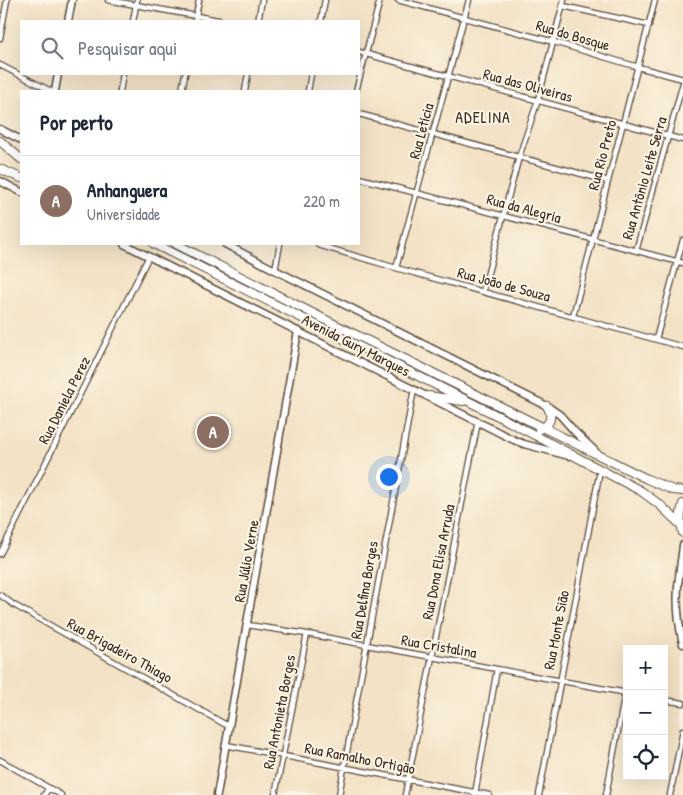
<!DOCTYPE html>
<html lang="pt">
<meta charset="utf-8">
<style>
body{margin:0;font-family:"Patrick Hand",sans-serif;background:#f6f6f7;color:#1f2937}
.controls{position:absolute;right:15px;bottom:15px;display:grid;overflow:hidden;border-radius:0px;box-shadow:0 5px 20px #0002}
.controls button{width:45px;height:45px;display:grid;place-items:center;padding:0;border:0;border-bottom:1px solid #e0e1e3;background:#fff;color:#1f2937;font:25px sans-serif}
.you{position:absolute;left:388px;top:476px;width:18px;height:18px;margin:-12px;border:4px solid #fff;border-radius:50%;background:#1a73e8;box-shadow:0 0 0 8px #1a73e833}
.badge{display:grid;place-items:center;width:32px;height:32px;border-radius:50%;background:#2563eb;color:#fff;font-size:16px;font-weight:700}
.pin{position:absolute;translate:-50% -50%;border:2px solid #fff;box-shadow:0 1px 5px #0006}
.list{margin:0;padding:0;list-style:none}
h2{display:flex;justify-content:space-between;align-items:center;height:65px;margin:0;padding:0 20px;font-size:21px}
h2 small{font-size:16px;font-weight:400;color:#747a83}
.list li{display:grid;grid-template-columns:32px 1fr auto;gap:15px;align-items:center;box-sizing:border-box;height:90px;padding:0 20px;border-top:1px solid #e0e1e3}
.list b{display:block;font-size:19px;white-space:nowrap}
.list p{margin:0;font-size:16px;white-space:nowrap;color:#747a83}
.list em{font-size:16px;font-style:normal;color:#747a83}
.icon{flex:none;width:28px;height:28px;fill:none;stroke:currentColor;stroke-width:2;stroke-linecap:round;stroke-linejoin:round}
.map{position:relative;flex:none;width:683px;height:795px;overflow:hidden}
.search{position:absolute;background:#fff;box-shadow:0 5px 20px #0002;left:20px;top:20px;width:340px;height:55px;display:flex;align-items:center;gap:12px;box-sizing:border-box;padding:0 18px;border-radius:0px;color:#747a83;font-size:19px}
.panel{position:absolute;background:#fff;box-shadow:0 5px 20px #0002;left:20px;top:90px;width:340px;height:155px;border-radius:0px}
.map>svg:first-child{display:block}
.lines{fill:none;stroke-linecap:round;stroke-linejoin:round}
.street-casing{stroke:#574637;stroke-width:7}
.secondary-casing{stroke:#574637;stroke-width:9}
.primary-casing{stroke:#574637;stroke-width:10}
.street{stroke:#fff;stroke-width:4.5}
.secondary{stroke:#fff;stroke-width:6}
.primary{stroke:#fff;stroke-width:8}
.labels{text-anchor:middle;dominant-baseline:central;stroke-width:4;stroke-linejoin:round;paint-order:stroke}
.street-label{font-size:15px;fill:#3b2a1e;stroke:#fcf5e5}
.neighbourhood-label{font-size:16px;letter-spacing:1px;fill:#3b2a1e;stroke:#fcf5e5}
</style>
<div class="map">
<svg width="683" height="795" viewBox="0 0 683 795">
<rect width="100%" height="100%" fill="#fcf5e5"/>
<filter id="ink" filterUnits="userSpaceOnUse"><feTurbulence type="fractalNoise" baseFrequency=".02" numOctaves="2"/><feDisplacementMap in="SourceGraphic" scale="10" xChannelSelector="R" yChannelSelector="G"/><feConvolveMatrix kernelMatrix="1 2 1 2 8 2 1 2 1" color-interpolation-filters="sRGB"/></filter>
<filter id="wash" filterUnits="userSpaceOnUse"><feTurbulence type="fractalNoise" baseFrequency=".0096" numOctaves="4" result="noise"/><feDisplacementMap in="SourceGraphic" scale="20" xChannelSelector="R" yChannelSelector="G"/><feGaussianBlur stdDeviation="1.12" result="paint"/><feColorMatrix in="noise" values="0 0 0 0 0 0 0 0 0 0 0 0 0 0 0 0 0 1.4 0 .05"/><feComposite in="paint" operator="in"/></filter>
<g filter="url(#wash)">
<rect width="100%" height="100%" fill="#f3e2c5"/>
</g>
<g filter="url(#ink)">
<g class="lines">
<g class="street-casing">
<path id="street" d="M108,0L224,21
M398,0L554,42L638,67L683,79
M563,6L649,25
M133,21L137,0
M195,21L199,0
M258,21L262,0
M321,21L325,0
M0,38L7,0
M359,52L683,140
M0,65L51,91
M120,91L123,74
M182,91L185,74
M245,91L248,74
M308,91L311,74
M356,91L380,0
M359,114L608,181
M359,178L683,263
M318,244V245L396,268L683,347
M636,251L683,83
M396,268L469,0
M275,270L280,244
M483,291L519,157L538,100L564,0
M573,316L655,0
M656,339L683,240
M0,554L149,256
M0,595L14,605L228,726
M247,625L307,634L627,693
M664,700L683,703
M226,745L489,795
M0,760L61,795
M475,794L497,669
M44,795L49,788
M275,795L307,634
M339,795L414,389
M405,795L478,421
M539,795L600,470
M606,795L625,693
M670,795L683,730"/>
</g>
<g class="secondary-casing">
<path id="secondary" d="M68,21L72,0
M55,91L58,74
M0,129L21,140
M0,181L21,192
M124,244L514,440L524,444L569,456
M225,244L275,270L547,406L560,415L575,432L595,451
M683,545C682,556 680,566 679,577C676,598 678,622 683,644
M217,795L298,331"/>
</g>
<g class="primary-casing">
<path id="primary" d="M0,141L21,159
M0,169L21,178
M154,244L504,419L641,491L660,505L680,524
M176,244L330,322L647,479L673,490L683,491
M428,396L463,401
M539,429C551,426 553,415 547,406
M683,504C680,514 679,523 683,533"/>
</g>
<use href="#street" class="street"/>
<use href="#secondary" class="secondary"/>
<use href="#primary" class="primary"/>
</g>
</g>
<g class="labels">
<g class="street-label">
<text transform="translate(573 35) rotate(16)">Rua do Bosque</text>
<text transform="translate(528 85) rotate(15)">Rua das Oliveiras</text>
<text transform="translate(421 131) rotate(-75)">Rua Letícia</text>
<text transform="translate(602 155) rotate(-75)">Rua Rio Preto</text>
<text transform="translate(644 178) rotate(-74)">Rua Antônio Leite Serra</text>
<text transform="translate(524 208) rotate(15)">Rua da Alegria</text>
<text transform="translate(504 284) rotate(15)">Rua João de Souza</text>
<text transform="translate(356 345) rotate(27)">Avenida Gury Marques</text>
<text transform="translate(64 400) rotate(-63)">Rua Daniela Perez</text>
<text transform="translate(246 561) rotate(-80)">Rua Júlio Verne</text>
<text transform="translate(438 562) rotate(-79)">Rua Dona Elisa Arruda</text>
<text transform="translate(364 590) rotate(-80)">Rua Delfina Borges</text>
<text transform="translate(556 630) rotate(-79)">Rua Monte Sião</text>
<text transform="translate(439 646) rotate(10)">Rua Cristalina</text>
<text transform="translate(120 650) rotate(29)">Rua Brigadeiro Thiago</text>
<text transform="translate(279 712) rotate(-79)">Rua Antonieta Borges</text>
<text transform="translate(360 758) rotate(11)">Rua Ramalho Ortigão</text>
</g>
<g class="neighbourhood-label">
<text x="483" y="117">ADELINA</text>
</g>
</g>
</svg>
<div class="controls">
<button>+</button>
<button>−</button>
<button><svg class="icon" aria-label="locate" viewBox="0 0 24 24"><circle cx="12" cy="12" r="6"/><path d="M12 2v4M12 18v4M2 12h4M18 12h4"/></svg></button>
</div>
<div class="you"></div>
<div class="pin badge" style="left:213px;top:432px;background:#8d6e63">A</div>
<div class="search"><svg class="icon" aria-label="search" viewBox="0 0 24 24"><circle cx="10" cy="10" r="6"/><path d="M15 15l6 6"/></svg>Pesquisar aqui</div>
<section class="panel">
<h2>Por perto<small></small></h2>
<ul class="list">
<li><span class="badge" style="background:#8d6e63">A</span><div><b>Anhanguera</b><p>Universidade</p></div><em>220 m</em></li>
</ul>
</section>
</div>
